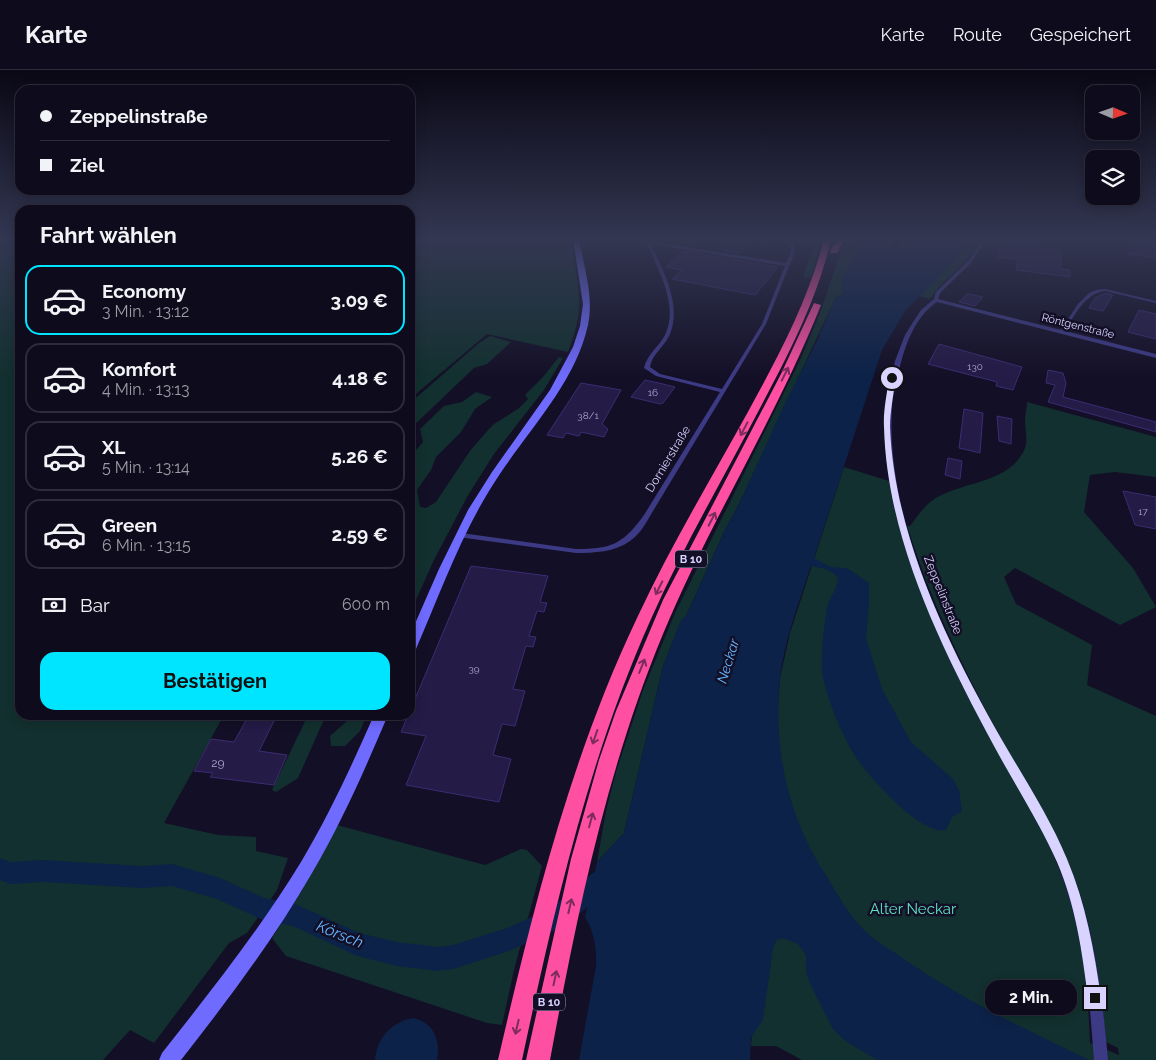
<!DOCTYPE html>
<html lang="de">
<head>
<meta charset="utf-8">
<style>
  body { margin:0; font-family:Raleway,sans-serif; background:#171425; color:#f1f3f6; height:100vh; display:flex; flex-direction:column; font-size:19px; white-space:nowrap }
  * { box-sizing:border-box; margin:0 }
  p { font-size:16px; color:#9b9ba3 }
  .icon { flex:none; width:28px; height:28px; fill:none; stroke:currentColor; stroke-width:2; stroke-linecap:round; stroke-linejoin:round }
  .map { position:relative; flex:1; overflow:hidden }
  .side { position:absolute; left:15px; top:135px; width:400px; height:515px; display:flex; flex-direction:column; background:#0e0b1c; border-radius:15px; box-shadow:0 2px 12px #0003,0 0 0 1px #2e2b3b }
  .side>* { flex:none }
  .guide { position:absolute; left:15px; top:15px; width:400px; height:110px; border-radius:15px; box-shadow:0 2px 12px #0003,0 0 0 1px #2e2b3b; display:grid; align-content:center; height:110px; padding:0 25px; background:#0e0b1c }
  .needle { width:32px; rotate:92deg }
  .buttons { position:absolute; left:1085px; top:15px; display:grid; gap:10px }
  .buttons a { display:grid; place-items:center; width:55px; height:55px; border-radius:10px; background:#0e0b1c; box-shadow:0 2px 12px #0003,0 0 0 1px #2e2b3b; font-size:25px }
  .end { position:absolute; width:22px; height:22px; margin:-11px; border:6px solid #d9d4ff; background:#111; box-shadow:0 0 0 2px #111 }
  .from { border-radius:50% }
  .bubble { position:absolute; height:35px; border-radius:15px; background:#0e0b1c; box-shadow:0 2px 12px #0003,0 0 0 1px #2e2b3b; font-size:16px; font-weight:700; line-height:35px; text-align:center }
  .guide b { display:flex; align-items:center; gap:18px; height:48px; font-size:19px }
  .guide b+b { border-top:1px solid #2e2b3b }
  .guide i { width:12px; height:12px; background:#f1f3f6 }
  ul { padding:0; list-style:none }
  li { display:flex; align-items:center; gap:15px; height:70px; margin:0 10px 8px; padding:0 15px; border:2px solid #2e2b3b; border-radius:15px }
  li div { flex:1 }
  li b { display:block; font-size:19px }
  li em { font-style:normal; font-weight:700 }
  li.active { border-color:#00e5ff }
  li>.icon { width:45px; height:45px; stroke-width:1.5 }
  h2 { padding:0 25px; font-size:22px; line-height:60px }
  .pay { display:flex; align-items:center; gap:12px; height:55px; padding:0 25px; font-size:19px }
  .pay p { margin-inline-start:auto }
  .cta { display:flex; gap:10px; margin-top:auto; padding:10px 25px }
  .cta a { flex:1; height:58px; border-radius:15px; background:#00e5ff; color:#111; font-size:20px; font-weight:700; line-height:58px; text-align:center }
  header { display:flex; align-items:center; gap:30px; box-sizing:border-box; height:70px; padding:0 25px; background:#0e0b1c; border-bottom:1px solid #2e2b3b }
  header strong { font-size:24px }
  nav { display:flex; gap:28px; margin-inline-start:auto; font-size:18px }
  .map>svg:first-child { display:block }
  .green { fill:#12302f }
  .water { fill:#0c2248 }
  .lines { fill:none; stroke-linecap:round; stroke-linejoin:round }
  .river { fill:#0c2248; fill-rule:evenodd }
  .building { fill:#241b47; stroke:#3b2d73 }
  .street { fill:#3d3a85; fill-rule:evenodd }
  .secondary { fill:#6f6bff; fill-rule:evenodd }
  .highway { fill:#ff4fa3; fill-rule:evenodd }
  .oneway { stroke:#7d2c5e }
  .route { fill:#d9d4ff }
  .labels { text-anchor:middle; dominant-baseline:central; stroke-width:5; stroke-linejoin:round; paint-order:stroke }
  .number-label { font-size:10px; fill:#aca6d1 }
  .far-street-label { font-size:11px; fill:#d9d4ff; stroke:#130f26 }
  .shield { fill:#130f26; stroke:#9e99be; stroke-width:1 }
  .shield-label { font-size:11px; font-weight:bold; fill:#d9d4ff }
  .street-label { font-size:12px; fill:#d9d4ff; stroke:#130f26 }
  .near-number-label { font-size:12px; fill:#aca6d1 }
  .water-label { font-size:14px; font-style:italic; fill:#62b6ff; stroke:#130f26 }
  .near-park-label { font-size:15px; fill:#5fe0c0; stroke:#130f26 }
  .near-water-label { font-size:16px; font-style:italic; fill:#62b6ff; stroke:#130f26 }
</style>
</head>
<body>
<header>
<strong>Karte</strong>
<nav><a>Karte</a><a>Route</a><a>Gespeichert</a></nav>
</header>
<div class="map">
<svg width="1156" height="990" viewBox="0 0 1156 990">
  <rect width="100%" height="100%" fill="#130f26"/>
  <path class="green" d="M0,169h20v476h204l-60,108 54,12 38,2v14l32,7 -11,32 -30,43 -18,10 -75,100 -24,-13 -27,30h-103z
    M410,169h105l-5,8 2,1 6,-9h53c6,48 16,65 -3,113l-81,-18 -77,65z
    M809,169h13l-11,39 -8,-1 11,-33 -11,-1z
    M845,169h17l-20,42v13l-7,5 -95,203 -16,30 -38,84 -5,5 -18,45 -39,167 -27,29 9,-51 10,-39 27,-82 32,-77 126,-255 19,-45z
    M968,169h11l-2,4h2l-12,17 -24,23 -13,16 -12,-3 37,-36z
    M490,266l21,6 -24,22 -13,4 -64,61v-26l68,-59z
    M559,287l4,1 -19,32 -50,64 -27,43 -33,63 -24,53v-156l13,-15 -3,-13 24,-23 18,-4 14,-10 16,5 -17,12 -14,23 -25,25 -5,13 -14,20 3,17 6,1 10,-6 34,-51 18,-21 6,-6 24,-15 10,-10 -3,-4 17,-17z
    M1027,332l129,35v40l-41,-5 -25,3 -6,37 49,56 23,39 -36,18 -105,-57 -11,9 12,27 76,41 -5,40 69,31v344h-354l-26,-14h-25l29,-368 10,-45 54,-166 45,14c15,85 53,168 94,243 27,51 61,100 80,155 19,53 25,108 27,164l29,12 -1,-7 -12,-6c-5,-53 -11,-106 -29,-156 -20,-55 -52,-104 -80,-155 -36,-66 -67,-133 -90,-205h3c7,-9 13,-19 23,-26 27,-19 78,-16 92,-52 3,-8 0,-18 0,-27 0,-6 2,-13 2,-19z
    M308,645h18l-28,63 -22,14 -4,-2z
    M350,645h17l-7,16 -15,15h-14l-1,-10 18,-16z
    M337,755l148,40 36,-16 6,1 15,16 -28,104 -12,55 -15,-2 -201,-67 -14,-18 31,-49 -1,-3z"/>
  <path class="water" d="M862,169h31l-1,8 4,2 9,-10h63l-13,21 -50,51 -23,39 -68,208 16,9 17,1 22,15v23l-3,32 16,51 29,53 42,37 6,11 3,21 -10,6 -6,13c-25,6 -78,-54 -91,-74 -12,-18 -31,-64 -33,-85 -1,-22 2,-43 5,-64 2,-10 11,-18 11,-28 -5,-10 -17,-11 -27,-13 -12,37 -27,75 -31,113 -7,71 8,139 47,198 12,19 23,40 39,55 12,11 27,19 41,29 57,39 119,69 182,99h-212l-33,-20 -11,-11 -23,-45 -4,-12v-17l-8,-11 -16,-6 -6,3 -3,8 -10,70 -12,19 -1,22h-171l17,-94c1,-16 -2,-35 -11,-49l12,-55 27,-29 39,-167 18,-46 5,-4 38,-84 16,-30 46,-101 34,-66 -2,-2 3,-1 14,-33 7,-5v-13z
    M413,948c20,4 28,22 24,42h-62c2,-22 16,-38 38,-42z"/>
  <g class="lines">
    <path class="river" d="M0,788l10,4 33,-2 99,6 30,-2 48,14 44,20 31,6 64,29 38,9 41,5 15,-2 54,-17 43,-19 49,-41 8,-3 8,3 3,8 -3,8 -49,41 -57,26 -56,18 -15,2 -41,-5 -40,-10 -64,-30 -30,-6 -46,-21 -45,-13 -30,2 -99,-6 -33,2 -10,-4z"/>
  </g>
  <path class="building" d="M735,169h16l-13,14 -14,-2z
    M1002,169h38l-1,9 23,3 -2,18 10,1v7l-54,-7 2,-10 -21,-3z
    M1134,169h22v19l-28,-4 3,-10 3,1z
    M683,181l95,16 -23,28 -83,-16 10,-9 -16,-3z
    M1105,223l8,2 -10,16 -14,-3 6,-10z
    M967,224h2l14,3 -8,9 -16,-4z
    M1139,240l17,4v25l-28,-7z
    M939,274l83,23 -9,23 -17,-4 1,-4 -69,-18z
    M1048,300l15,3 3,10 -3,14 93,25v10l-108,-30 7,-17 -9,-2z
    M645,310l18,4 12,3 -12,16 -3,1 -29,-7z
    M581,313l40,7 -19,34 6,5 -4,8 -23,-5 -2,4 -13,-3 -3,5 -16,-3z
    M964,339l19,4 -3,40 -21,-5z
    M997,346l15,3 -1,25 -12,-3z
    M948,388l14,3 -2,18 -15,-4z
    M1123,421l33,6v32l-21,-4z
    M471,496l77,10 -8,26 7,1 -3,9 -7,-1 -8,25 7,1 -3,10 -7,-1 -13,43 12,2 -10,35 -13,-2 -9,31 18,4 -12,43 -93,-17 20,-49 -25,-4 7,-17h2v-4z
    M249,645h28l-18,36 28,4 -13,30 -64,-8 3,-4 -19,-2 17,-32 23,3z"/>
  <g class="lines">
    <path class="street" d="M645,169h4l1,2 136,22 5,-11 -1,-7 -8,-6h5l6,5 2,8 -5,12 1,1 -2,1 -23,58 -116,192c-5,9 -11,19 -20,25 -15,11 -36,12 -54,12l-118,-16 -1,-2 4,-2 115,16c36,0 47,-5 68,-34l76,-123 -64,-16 -12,-8c3,-14 15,-21 21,-33 15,-31 -9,-68 -20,-96zM651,174l134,22 -23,58 -40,65 -62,-15 -10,-7c2,-13 15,-21 20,-33 12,-30 -7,-63 -19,-90z
      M983,169h4l-16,24 -31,30 -2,6 123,31 17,-26 11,-11 7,-3 9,-1 51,12v2l-51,-12c-21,3 -30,24 -40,40l91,23v4l-219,-56c-25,17 -34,49 -40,78 -2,9 -5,19 -5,28 -7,112 57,239 111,334 22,39 47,76 64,118 27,63 35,132 41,200h-14l-4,-50 -6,-50 -11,-49 -7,-24 -8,-23 -13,-28 -72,-130 -24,-48 -21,-49 -19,-51 -15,-51 -8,-51v-49l9,-46 10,-26 10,-16 6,-9 13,-11 2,-7 32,-31z"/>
    <path class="secondary" d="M573,169h6c5,28 15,58 9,86 -14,63 -67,112 -99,166 -30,49 -50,105 -73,158l-2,4 -4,1v-19l29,-66 29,-59 24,-38 58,-82 23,-43 7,-21 3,-22z
      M374,645h14c-23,54 -46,107 -76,158 -38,66 -84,127 -131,187h-22l3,-7c49,-62 98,-124 139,-191 28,-47 51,-97 73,-147z"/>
    <path class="highway" d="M824,169h7c-14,62 -43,116 -72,171 -36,69 -76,137 -108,209 -63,141 -97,291 -129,441h-24c35,-151 72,-301 139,-442 33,-71 74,-139 112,-208 30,-55 59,-109 75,-171z
      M838,169h7l-8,14h-6l-1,-2z
      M814,233l7,2c-45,113 -111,216 -158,329 -57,137 -86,281 -113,426h-24l45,-201 28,-99 17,-49 47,-111 118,-226z"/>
  </g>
  <defs><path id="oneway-shaft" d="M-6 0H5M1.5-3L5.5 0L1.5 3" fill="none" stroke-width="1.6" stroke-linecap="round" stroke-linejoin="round" transform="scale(1.25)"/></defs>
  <g class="oneway">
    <use href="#oneway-shaft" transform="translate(785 304) rotate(-63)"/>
    <use href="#oneway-shaft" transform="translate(744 359) rotate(118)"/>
    <use href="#oneway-shaft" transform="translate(712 449) rotate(-63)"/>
    <use href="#oneway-shaft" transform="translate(659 518) rotate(117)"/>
    <use href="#oneway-shaft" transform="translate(642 596) rotate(-68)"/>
    <use href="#oneway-shaft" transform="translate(595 667) rotate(109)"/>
    <use href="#oneway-shaft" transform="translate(591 750) rotate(-75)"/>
    <use href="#oneway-shaft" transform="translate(570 836) rotate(-77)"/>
    <use href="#oneway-shaft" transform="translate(555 908) rotate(-78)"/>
    <use href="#oneway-shaft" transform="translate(517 957) rotate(103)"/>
  </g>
  <linearGradient id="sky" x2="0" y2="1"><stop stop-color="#0a0815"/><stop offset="0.55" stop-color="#333752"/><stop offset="1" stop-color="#333752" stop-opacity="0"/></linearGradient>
  <rect width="1156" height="308" fill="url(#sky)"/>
  <path class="route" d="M892,307l3,1c-1,16 -5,33 -5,49 4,109 59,220 112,313 23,40 48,78 65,119 19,45 27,91 34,139l-2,5 -4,2 -5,-2 -2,-5c-6,-46 -12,-92 -31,-136 -18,-40 -42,-77 -63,-116 -52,-97 -107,-206 -110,-319 -1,-16 3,-33 5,-49z"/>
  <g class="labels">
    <g class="number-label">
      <text x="975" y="296">130</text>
      <text x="653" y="322">16</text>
      <text x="588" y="345">38/1</text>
      <text x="1143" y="441">17</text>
      <text x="474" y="598">39</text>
    </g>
    <g class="far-street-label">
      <text transform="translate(1078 256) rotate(14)">Röntgenstraße</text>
    </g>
    <g class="shield">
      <rect x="675" y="480.5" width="32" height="17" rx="4"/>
      <rect x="533" y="923.5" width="32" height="17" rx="4"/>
    </g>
    <g class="shield-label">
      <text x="691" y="489">B 10</text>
      <text x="549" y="932">B 10</text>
    </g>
    <g class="street-label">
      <text transform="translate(668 389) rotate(-59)">Dornierstraße</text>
      <text transform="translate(943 525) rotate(68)">Zeppelinstraße</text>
    </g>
    <g class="near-number-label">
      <text x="218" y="693">29</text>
    </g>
    <g class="water-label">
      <text transform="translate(728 591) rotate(-73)">Neckar</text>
    </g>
    <g class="near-park-label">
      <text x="913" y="839">Alter Neckar</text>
    </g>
    <g class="near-water-label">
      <text transform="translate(340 864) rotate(22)">Körsch</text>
    </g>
  </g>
</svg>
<div class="buttons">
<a><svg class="needle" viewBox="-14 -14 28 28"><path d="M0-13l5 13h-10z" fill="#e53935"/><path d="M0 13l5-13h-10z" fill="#9b9ba3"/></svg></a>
<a><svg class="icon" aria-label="layers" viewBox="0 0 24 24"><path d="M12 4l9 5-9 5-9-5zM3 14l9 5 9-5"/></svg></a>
</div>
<i class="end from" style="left:892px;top:308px"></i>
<i class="end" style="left:1095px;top:928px"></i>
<div class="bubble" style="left:985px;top:910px;width:92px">2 Min.</div>
<div class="guide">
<b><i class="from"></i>Zeppelinstraße</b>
<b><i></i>Ziel</b>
</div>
<section class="side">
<h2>Fahrt wählen</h2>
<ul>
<li class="active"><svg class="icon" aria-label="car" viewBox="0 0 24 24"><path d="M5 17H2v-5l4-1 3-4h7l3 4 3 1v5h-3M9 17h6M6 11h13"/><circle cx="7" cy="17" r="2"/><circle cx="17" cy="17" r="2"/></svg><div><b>Economy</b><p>3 Min. · 13:12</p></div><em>3.09 €</em></li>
<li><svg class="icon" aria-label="car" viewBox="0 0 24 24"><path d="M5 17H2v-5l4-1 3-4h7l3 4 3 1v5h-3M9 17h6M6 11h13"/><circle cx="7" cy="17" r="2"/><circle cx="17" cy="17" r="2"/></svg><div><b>Komfort</b><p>4 Min. · 13:13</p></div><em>4.18 €</em></li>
<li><svg class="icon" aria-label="car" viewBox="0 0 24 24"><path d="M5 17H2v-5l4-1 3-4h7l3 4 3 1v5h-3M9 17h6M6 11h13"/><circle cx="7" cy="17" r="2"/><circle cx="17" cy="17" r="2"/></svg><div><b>XL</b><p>5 Min. · 13:14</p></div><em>5.26 €</em></li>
<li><svg class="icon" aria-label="car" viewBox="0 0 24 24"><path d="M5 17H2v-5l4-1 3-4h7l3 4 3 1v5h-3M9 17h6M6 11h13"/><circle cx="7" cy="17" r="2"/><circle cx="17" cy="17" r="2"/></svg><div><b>Green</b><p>6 Min. · 13:15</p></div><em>2.59 €</em></li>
</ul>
<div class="pay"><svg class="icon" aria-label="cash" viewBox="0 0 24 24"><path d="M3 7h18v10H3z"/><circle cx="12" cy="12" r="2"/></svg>Bar<p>600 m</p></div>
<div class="cta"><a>Bestätigen</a></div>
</section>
</div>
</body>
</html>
